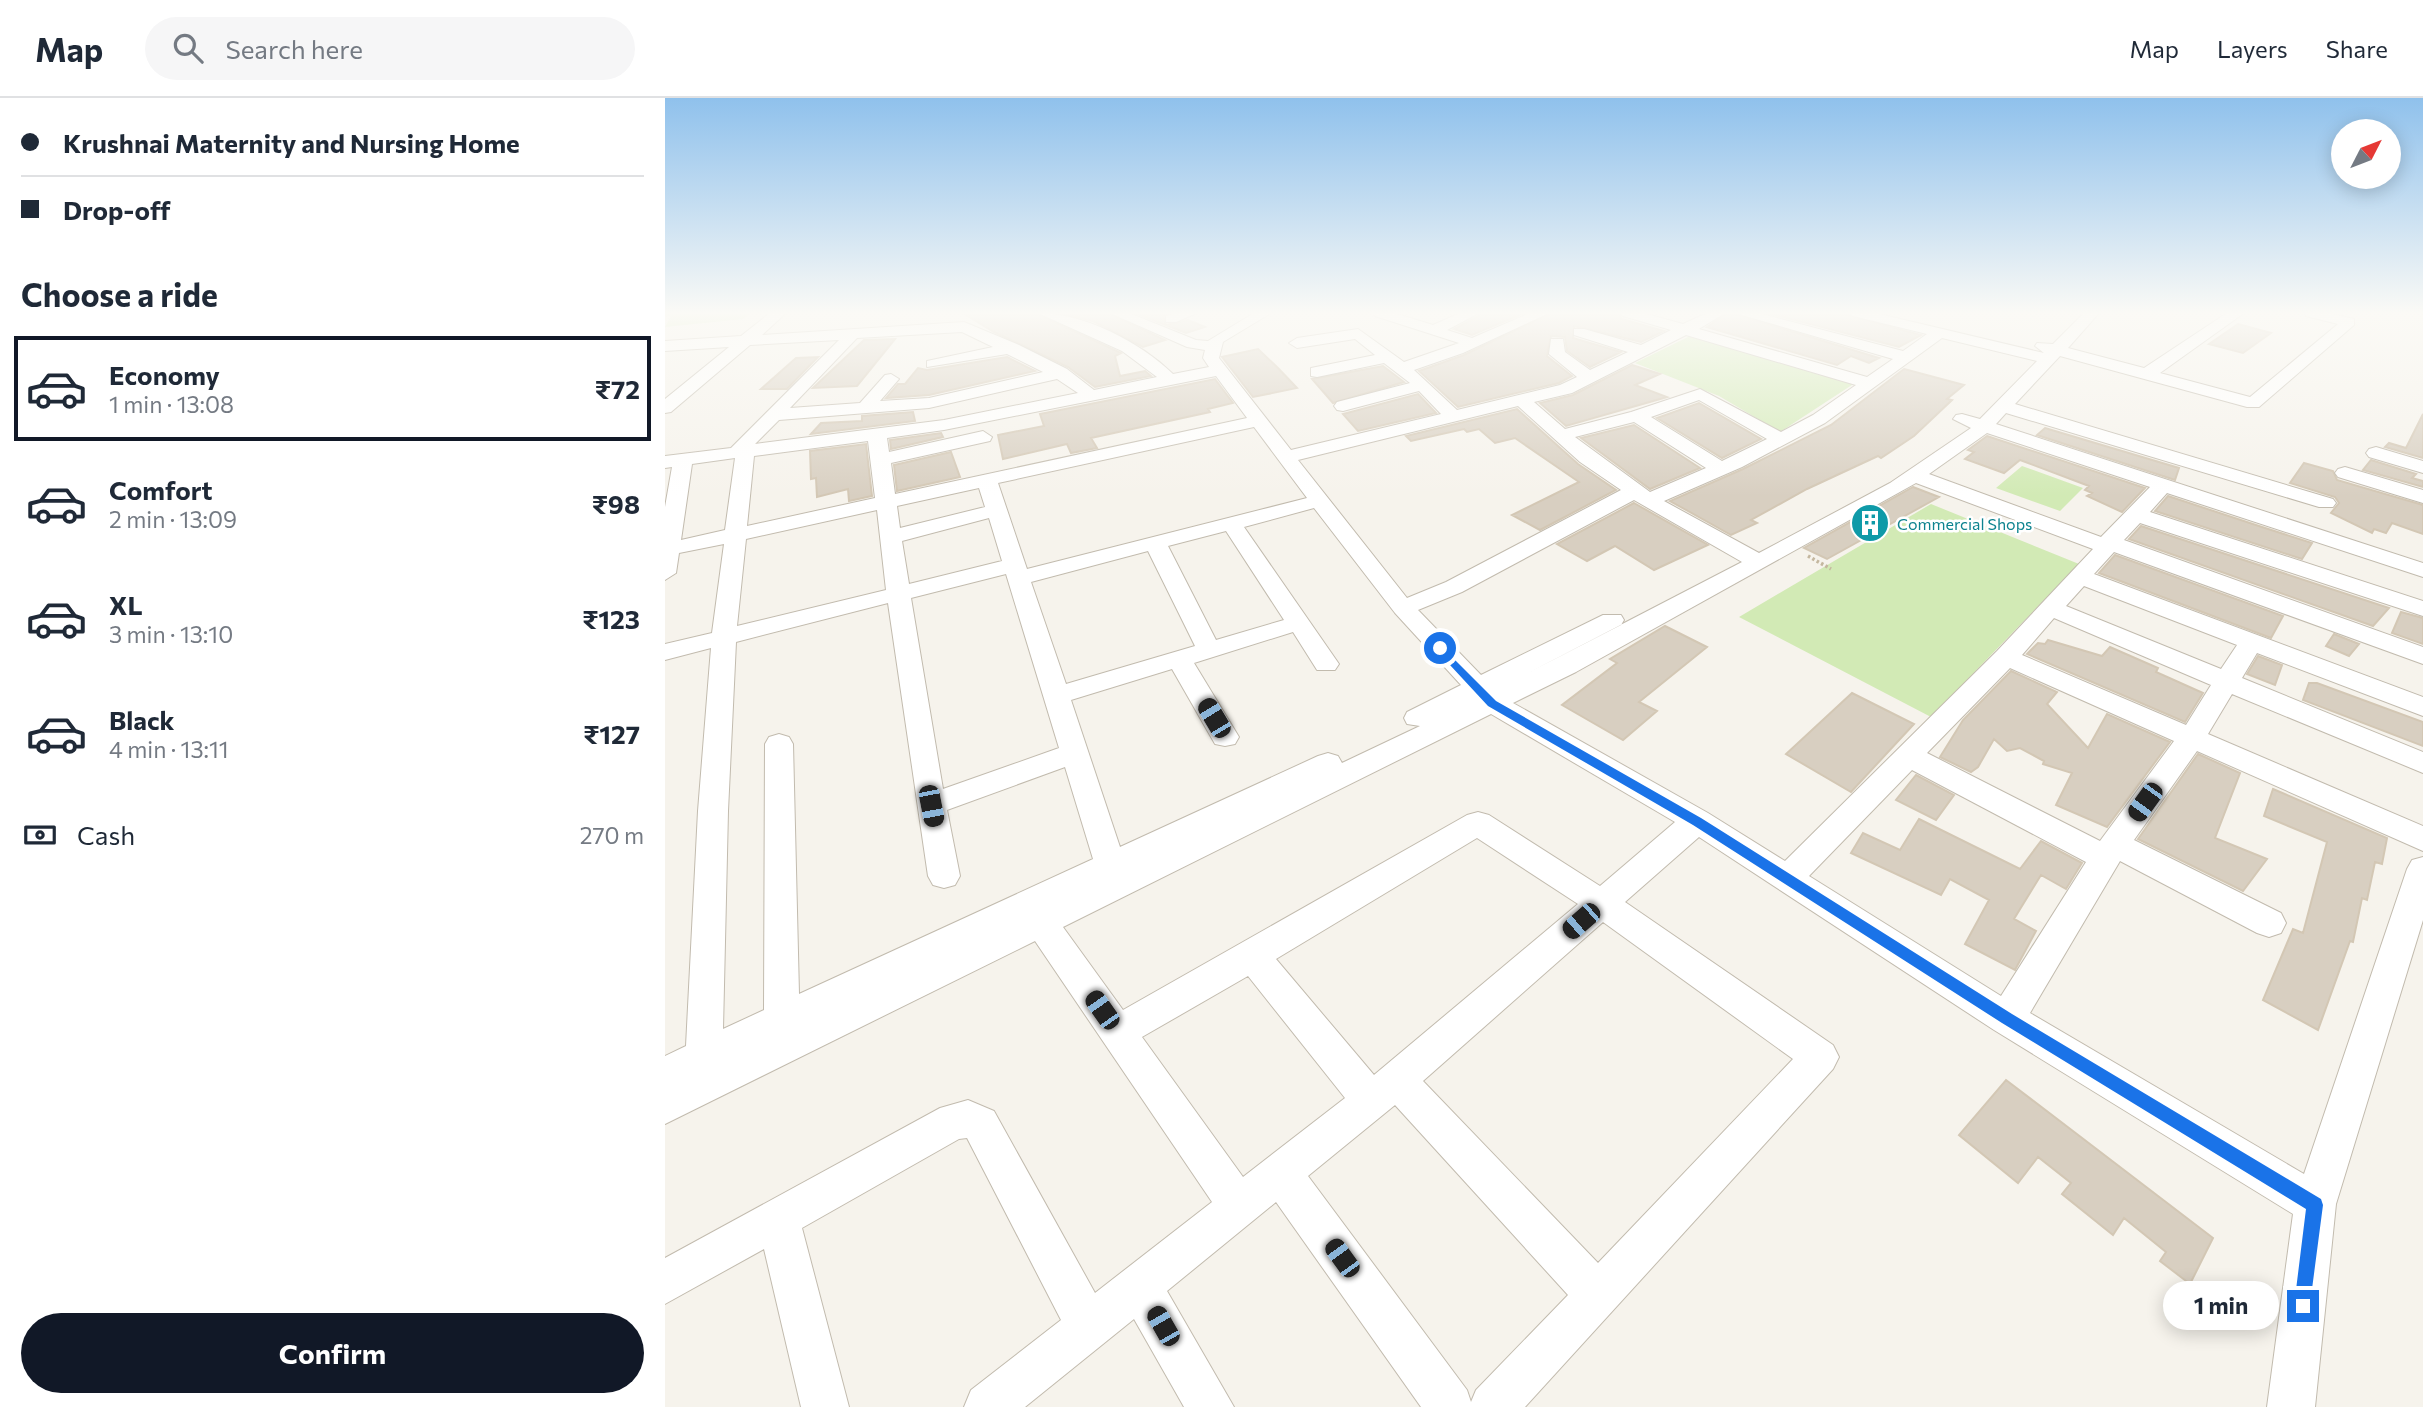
<!DOCTYPE html>
<html lang="en">
<head>
<meta charset="utf-8">
<style>
  body { margin:0; font-family:Commissioner,sans-serif; background:#f6f6f7; color:#1f2937; height:100vh; display:flex; flex-direction:column; font-size:26px; white-space:nowrap }
  * { box-sizing:border-box; margin:0 }
  p { font-size:23px; color:#747a83 }
  .icon { flex:none; width:38px; height:38px; fill:none; stroke:currentColor; stroke-width:2; stroke-linecap:round; stroke-linejoin:round }
  .map { position:relative; flex:1; overflow:hidden }
  .panel { display:flex; flex-direction:column; background:#fff; width:665px }
  .panel>* { flex:none }
  .guide { display:grid; align-content:center; height:154px; padding:0 21px; background:#fff }
  .needle { width:46px; rotate:48deg }
  .fabs { position:absolute; left:1666px; top:21px; display:grid; gap:14px }
  .fabs a { display:grid; place-items:center; width:70px; height:70px; border-radius:50%; background:#fff; box-shadow:0 4px 18px #0003; font-size:35px }
  .end { position:absolute; width:32px; height:32px; margin:-16px; border:9px solid #1a73e8; background:#fff; box-shadow:0 0 0 4px #fff }
  .from { border-radius:50% }
  .bubble { position:absolute; height:49px; border-radius:24px; background:#fff; box-shadow:0 4px 18px #0003; font-size:23px; font-weight:700; line-height:49px; text-align:center }
  .car { position:absolute; width:21px; height:42px; margin:-21px -10px; border-radius:9px; box-shadow:0 0 5px 2px #0007; background:linear-gradient(#222 24%,#8ab4d8 0 40%,#222 0 76%,#8ab4d8 0 86%,#222 0) }
  .guide b { display:flex; align-items:center; gap:24px; height:66px; font-size:26px }
  .guide b+b { border-top:2px solid #e0e1e3 }
  .guide i { width:18px; height:18px; background:#1f2937 }
  ul { padding:0; list-style:none }
  li { display:flex; align-items:center; gap:21px; height:105px; margin:0 14px 10px; padding:0 7px; border:4px solid transparent; border-radius:0px }
  li div { flex:1 }
  li b { display:block; font-size:26px }
  li em { font-style:normal; font-weight:700 }
  li.on { border-color:#111827 }
  li>.icon { width:63px; height:63px; stroke-width:1.5 }
  h2 { padding:0 21px; font-size:32px; line-height:84px }
  .pay { display:flex; align-items:center; gap:18px; height:77px; padding:0 21px; font-size:26px }
  .pay p { margin-inline-start:auto }
  .cta { display:flex; gap:14px; margin-top:auto; padding:14px 21px }
  .cta a { flex:1; height:80px; border-radius:42px; background:#111827; color:#fff; font-size:28px; font-weight:700; line-height:80px; text-align:center }
  header { display:flex; align-items:center; gap:42px; box-sizing:border-box; height:98px; padding:0 35px; background:#fff; border-bottom:2px solid #e0e1e3 }
  header strong { font-size:33px }
  nav { display:flex; gap:38px; margin-inline-start:auto; font-size:24px }
  .search { width:490px; height:63px; background:#f6f6f7; display:flex; align-items:center; gap:18px; box-sizing:border-box; padding:0 24px; border-radius:38px; color:#747a83; font-size:26px }
  main { display:flex; flex:1; min-height:0 }
  .map>svg:first-child { display:block }
  .green { fill:#d2eab5 }
  .building { fill:#d8cfc1; stroke:#d3c7b4; stroke-width:2 }
  .lines { fill:none; stroke-linecap:round; stroke-linejoin:round }
  .minor-casing { stroke:#c2bbae; stroke-width:2 }
  .path { stroke:#c4b79f; stroke-width:3.5; stroke-dasharray:2.5 2.5; stroke-linecap:butt }
  .minor { fill:#fff; fill-rule:evenodd }
  .route { fill:#1a73e8 }
  .labels { text-anchor:middle; dominant-baseline:central; stroke-width:5; stroke-linejoin:round; paint-order:stroke }
  .far-culture-label { font-size:16px; fill:#0d838f; stroke:#fff; text-anchor:start }
</style>
</head>
<body>
<header>
<strong>Map</strong>
<div class="search"><svg class="icon" aria-label="search" viewBox="0 0 24 24"><circle cx="10" cy="10" r="6"/><path d="M15 15l6 6"/></svg>Search here</div>
<nav><a>Map</a><a>Layers</a><a>Share</a></nav>
</header>
<main>
<section class="panel">
<div class="guide">
<b><i class="from"></i>Krushnai Maternity and Nursing Home</b>
<b><i></i>Drop-off</b>
</div>
<h2>Choose a ride</h2>
<ul>
<li class="on"><svg class="icon" aria-label="car" viewBox="0 0 24 24"><path d="M5 17H2v-5l4-1 3-4h7l3 4 3 1v5h-3M9 17h6M6 11h13"/><circle cx="7" cy="17" r="2"/><circle cx="17" cy="17" r="2"/></svg><div><b>Economy</b><p>1 min · 13:08</p></div><em>₹72</em></li>
<li><svg class="icon" aria-label="car" viewBox="0 0 24 24"><path d="M5 17H2v-5l4-1 3-4h7l3 4 3 1v5h-3M9 17h6M6 11h13"/><circle cx="7" cy="17" r="2"/><circle cx="17" cy="17" r="2"/></svg><div><b>Comfort</b><p>2 min · 13:09</p></div><em>₹98</em></li>
<li><svg class="icon" aria-label="car" viewBox="0 0 24 24"><path d="M5 17H2v-5l4-1 3-4h7l3 4 3 1v5h-3M9 17h6M6 11h13"/><circle cx="7" cy="17" r="2"/><circle cx="17" cy="17" r="2"/></svg><div><b>XL</b><p>3 min · 13:10</p></div><em>₹123</em></li>
<li><svg class="icon" aria-label="car" viewBox="0 0 24 24"><path d="M5 17H2v-5l4-1 3-4h7l3 4 3 1v5h-3M9 17h6M6 11h13"/><circle cx="7" cy="17" r="2"/><circle cx="17" cy="17" r="2"/></svg><div><b>Black</b><p>4 min · 13:11</p></div><em>₹127</em></li>
</ul>
<div class="pay"><svg class="icon" aria-label="cash" viewBox="0 0 24 24"><path d="M3 7h18v10H3z"/><circle cx="12" cy="12" r="2"/></svg>Cash<p>270 m</p></div>
<div class="cta"><a>Confirm</a></div>
</section>
<div class="map">
<svg width="1758" height="1309" viewBox="0 0 1758 1309">
  <rect width="100%" height="100%" fill="#f6f3ec"/>
  <path class="green" d="M0,215h86l-8,6 -78,8 6,-11h-6z
    M1029,236l161,49 -75,49 -61,-36 -84,-33z
    M1357,368l61,22 -23,23 -64,-23z
    M1266,406l148,60 -148,153 -192,-100z"/>
  <path class="building" d="M298,215h72l86,40 -6,3 5,20 25,-5 6,5 -56,11 -27,-20 -74,-35z
    M396,215h47l57,27 -22,7 -50,-26z
    M470,215l19,2 14,-2 -5,3 3,9 22,-5 17,7 -19,6z
    M819,215h40l-52,22 -18,-6z
    M886,215h67l4,6 42,12 -23,11 -67,-16 -1,12 48,14 -31,15 -23,-16 -2,-14 -14,-1 -4,20 25,20 -13,7 -101,24 -39,-36 45,-16z
    M1062,215h5l147,45 -10,5 -18,-7 -14,9 -130,-38z
    M1102,215h73l81,22 -22,12z
    M1573,226l33,9 -28,20 -34,-9z
    M230,241l-38,47 -44,2 51,-48z
    M593,251l20,19 19,20 -44,9 -31,-40z
    M153,259l-31,32h-26l35,-31z
    M342,259l28,14 -106,24 -43,3 12,-14h7l13,-16 9,2z
    M967,267l28,9 -25,11 32,12 -101,29 -26,-23 33,-8z
    M718,268l21,16 -71,21 -21,-24z
    M1239,271l60,16 -17,14 5,1 -38,36 -33,22 -3,-2 -71,33 -56,31 6,3 -26,12 -61,-34 73,-32 88,-44z
    M550,281l18,24 -25,6 2,3 -119,26 6,10 -26,5 -4,-9 -64,15 -5,-24 46,-9 -4,-12z
    M753,296l18,19 -78,18 -15,-17z
    M1034,305l62,36 -39,19 -65,-40z
    M852,311l61,55 38,26 -76,40 -28,-15 67,-33 -64,-44 -20,5 -16,-14 -12,3 -3,-3 -53,12 -5,-5z
    M248,314l2,9 -104,13 10,-11 41,-2v-5z
    M1758,316v44l-38,-11 4,-4 17,5z
    M969,327l66,43 -50,21 -69,-51z
    M1380,330l134,40 -4,12 -138,-45z
    M276,335l2,4 -52,12 -1,-9z
    M1322,338l158,52 -23,24 -35,-16 5,-3 -7,-3 4,-4 -69,-26 -16,13 -39,-14 9,-7 -6,-2z
    M201,346l6,52 -23,5 -1,-12 -31,8 -1,-19 -5,1 -1,-28z
    M286,354l9,25 -63,14 -3,-26z
    M1706,362l45,14 -4,4 11,3v6l-60,-17z
    M1639,365l29,8 4,9 86,25v29l-31,-11 -6,10 -12,-4 -2,4 -41,-20 8,-10 -4,-6 -45,-14z
    M1248,389l26,10 -112,62 -23,-11z
    M1503,398l97,32 47,15 -10,16 -147,-48z
    M969,405l74,42 -54,25 -39,-24 -28,15 -30,-17z
    M1476,428l248,82 -16,18 -244,-87z
    M1450,457l168,61 -12,22 -172,-65z
    M1736,514l22,6v26l-31,-11z
    M1000,528l42,21 -68,55 18,9 -34,29 -61,-35 55,-42 -7,-4z
    M1669,536l25,10 -10,12 -23,-10z
    M1383,542l54,16 8,-9 48,21 -2,4 47,21 -18,29 -158,-68 11,-11 7,1z
    M1593,558l24,9 -7,20 -28,-11z
    M1346,573l46,21 -10,12 41,44 19,-34 63,28 -63,85 -51,-22 16,-32 -29,-9 1,-3 -24,-13 -13,3 -13,-12 -16,28 -7,5 -31,-15 23,-37z
    M1644,585h8l106,39v24l-120,-46z
    M1187,595l62,31 -63,68 -65,-38z
    M1533,656l42,19 -25,65 52,21 -24,32 -105,-52z
    M1251,677l38,20 -18,25 -40,-20z
    M1608,691l114,49 -5,26 -7,-2 -8,38 -5,-2 -9,44 -3,-1 -32,89 -55,-30 30,-71 10,4 24,-91 -63,-26z
    M1254,721l101,50 21,-28 41,22 -16,26 -25,-14 -27,44 22,12 -21,39 -50,-26 24,-44 -39,-21 -9,16 -90,-42 12,-20 37,17z
    M1341,982l207,158 -23,46 -30,-23 6,-9 -42,-34 -11,17 -51,-41 9,-11 -33,-26 -20,26 -59,-48z"/>
  <g class="lines">
    <defs>
      <path id="minor" d="M105,215h16l-24,22 202,-13 55,23 48,24 27,21 63,-13 -35,-26 -84,-38c46,0 102,29 135,61l36,-7 -6,-9 2,-8 -18,-3 -77,-34h19l67,27 12,1 46,-28h17l-48,29 -4,16 72,92 150,-36 -22,-23 -76,20 -6,-1 -3,-4 3,-4 73,-19 -26,-20 -67,14 -6,-1v-8l64,-13 -20,-16 -58,9 -8,-5 8,-5 61,-9 46,33 55,-19 -84,-27 -2,-3h21l39,12 27,-12h19l-32,17 25,8 58,-25h19l-86,40 -49,17 43,40 103,-25 17,-8 -28,-23 2,-15h12l2,13 25,18 38,-18 -54,-17v-6h10l57,16 30,-15 -48,-14 -2,-3h22l40,11 24,-11h18l-26,16 168,48 26,-18 -158,-46h23l145,38 24,-17 -74,-18 -2,-3h24l169,40 -9,-7 2,-3 16,1 31,-31h15l-31,35 76,20 83,-55h17l-84,60 90,24 88,-73 -32,-8 -2,-3h25l25,6v6l-95,82h-12l-187,-51 -45,48 318,95 3,4 -3,4h-14l-313,-94 -10,11 427,139v14l-256,-84 -17,19 273,89v15l-283,-93 -16,17 299,107v17l-309,-112 -20,22 329,123v19l-166,-63 -15,25 181,74v21l-191,-79 -24,40 215,92v25l-226,-100 -63,89 147,73 5,10 -5,10 -12,4 -12,-4 -137,-72 -90,152 274,161 103,-305 5,-9 11,-3v63l-87,284 -21,203h-48l26,-193 -299,-184 -295,-193 -74,65 208,143 6,12 -6,12 -308,338h-104l-145,-205 -109,89 67,116h-50l-50,-88 -109,88h-61l7,-17 90,-70 -94,-182 -8,1 -157,89 47,179h-48l-37,-158 -99,55v-46l275,-150 28,-8 26,11 101,182 117,-91 -177,-261 -370,183v-68l21,-10 12,-235 13,-163 -46,12v-16l47,-11 12,-89 -45,9 -3,20 -11,7v-73l7,-40 -7,1v-12l66,-8 108,-108 -89,5 -79,67 -6,1v-14l64,-52 -64,4v-10l76,-5zM297,234l31,15 -66,14v6l80,-13 36,18 -114,26 -49,3 19,-22 -8,-5 -6,1 -25,28 -70,5 67,-70zM1021,237l170,50 -43,30 -32,17 -81,-43 -69,23 -66,17 -31,-27 38,-9zM1277,240l95,23 -57,58 -18,-5 -6,1 -3,4 18,9 -81,55 -131,70 -95,-52 78,-34 83,-44zM551,278l31,42 -352,76 -4,-31 99,-22 2,-4 -9,-6 -94,21 -2,-14 57,-8zM392,281l21,14 -134,27 -189,24 24,-24 150,-12zM1034,302l68,39 -45,22 -71,-44zM853,308l62,56 41,28 -175,92 -39,16 -109,-138zM969,324l72,46 -56,24 -75,-55zM589,329l53,71 -280,71 -29,-86zM1322,335l163,54 -49,50 -172,-63zM203,343l7,57 -128,28 7,-70zM70,360l-10,72 -44,10 11,-76zM1251,385l177,66 -96,102 -212,210 -77,-48 -195,-110 63,-31zM314,390l6,19 -85,21 -3,-22zM969,402l108,62 -247,128 126,-65 3,-5 -3,-5h-18l-122,60 -63,-65 44,-18zM649,410l81,105 66,72 -54,27 -3,6 3,6 13,2 -78,37 -4,-7 -10,-3 -10,3 -198,91 -49,-147 101,-31 43,75 10,2 10,-2 4,-7 -45,-74 99,-31 24,38h18l4,-6 -95,-137zM212,412l9,80 -149,36 9,-87zM324,420l13,43 -93,23 -7,-43zM561,433l58,89 -68,20 -48,-94zM483,453l47,95 -129,38 -35,-102zM341,476l53,174 -116,41 -32,-191zM1419,488l153,59 -16,24 -155,-63zM223,505l40,273 5,9 11,3 11,-3 5,-9 -13,-66 118,-43 28,92 -294,135 -6,-250 -4,-7 -10,-3 -10,3 -4,7 -1,266 -41,19 5,-218 8,-169zM1389,520l157,67 -25,40 -164,-70zM1345,570l164,73 -74,100 -173,-88zM826,616l184,108 -75,64 -111,-71 -11,-3 -11,3 -344,195 -60,-83zM1247,672l174,92 -85,134 -192,-120zM812,740l101,66 -204,171 -98,-116zM938,824l190,137 -195,204 -175,-182zM583,878l97,122 -102,79 -101,-140zM730,1007l173,190 -92,95 -5,12 -4,-12 -159,-214z
        M511,215h21l-21,9h-10v-6z
        M1711,349l47,14v12l-54,-16 -3,-4 3,-4z
        M1680,369l78,23v13l-85,-26 -3,-4 3,-4z"/>
    </defs>
    <use href="#minor" class="minor-casing"/>
    <path class="path" d="M1143,458l23,13"/>
    <use href="#minor" class="minor"/>
  </g>
  <linearGradient id="sky" x2="0" y2="1"><stop stop-color="#8fc1ec"/><stop offset="0.54" stop-color="#fbfaf6"/><stop offset="1" stop-color="#fbfaf6" stop-opacity="0"/></linearGradient>
  <rect width="1758" height="398" fill="url(#sky)"/>
  <path class="route" d="M775,547l56,56 205,117 311,196 309,185 2,6 -14,107 -6,3 -6,-3 -3,-6 12,-97 -304,-186 -309,-198 -205,-119 -51,-55v-5z"/>
  <defs>
    <symbol id="building-disc" viewBox="-11 -11 22 22"><circle r="9.5" fill="#0f9aa8" stroke="#fff"/><path d="M-4-6H4V6H1V3H-1V6H-4ZM-2.5-4.3h1.7v1.8h-1.7ZM.8-4.3h1.7v1.8H.8ZM-2.5-1h1.7V.8h-1.7ZM.8-1h1.7V.8H.8Z" fill="#fff"/></symbol>
  </defs>
  <g fill-rule="evenodd">
    <use href="#building-disc" x="1183" y="403" width="44" height="44"/>
  </g>
  <g class="labels">
    <g class="far-culture-label">
      <text x="1232" y="425">Commercial Shops</text>
    </g>
  </g>
</svg>
<div class="fabs">
<a><svg class="needle" viewBox="-14 -14 28 28"><path d="M0-13l5 13h-10z" fill="#e53935"/><path d="M0 13l5-13h-10z" fill="#747a83"/></svg></a>
</div>
<i class="end from" style="left:775px;top:550px"></i>
<i class="end" style="left:1638px;top:1208px"></i>
<div class="bubble" style="left:1498px;top:1183px;width:116px">1 min</div>
<i class="car" style="left:549px;top:620px;rotate:329deg"></i>
<i class="car" style="left:1480px;top:704px;rotate:216deg"></i>
<i class="car" style="left:266px;top:708px;rotate:169deg"></i>
<i class="car" style="left:916px;top:823px;rotate:229deg"></i>
<i class="car" style="left:437px;top:912px;rotate:325deg"></i>
<i class="car" style="left:677px;top:1160px;rotate:324deg"></i>
<i class="car" style="left:498px;top:1228px;rotate:330deg"></i>
</div>
</main>
</body>
</html>
